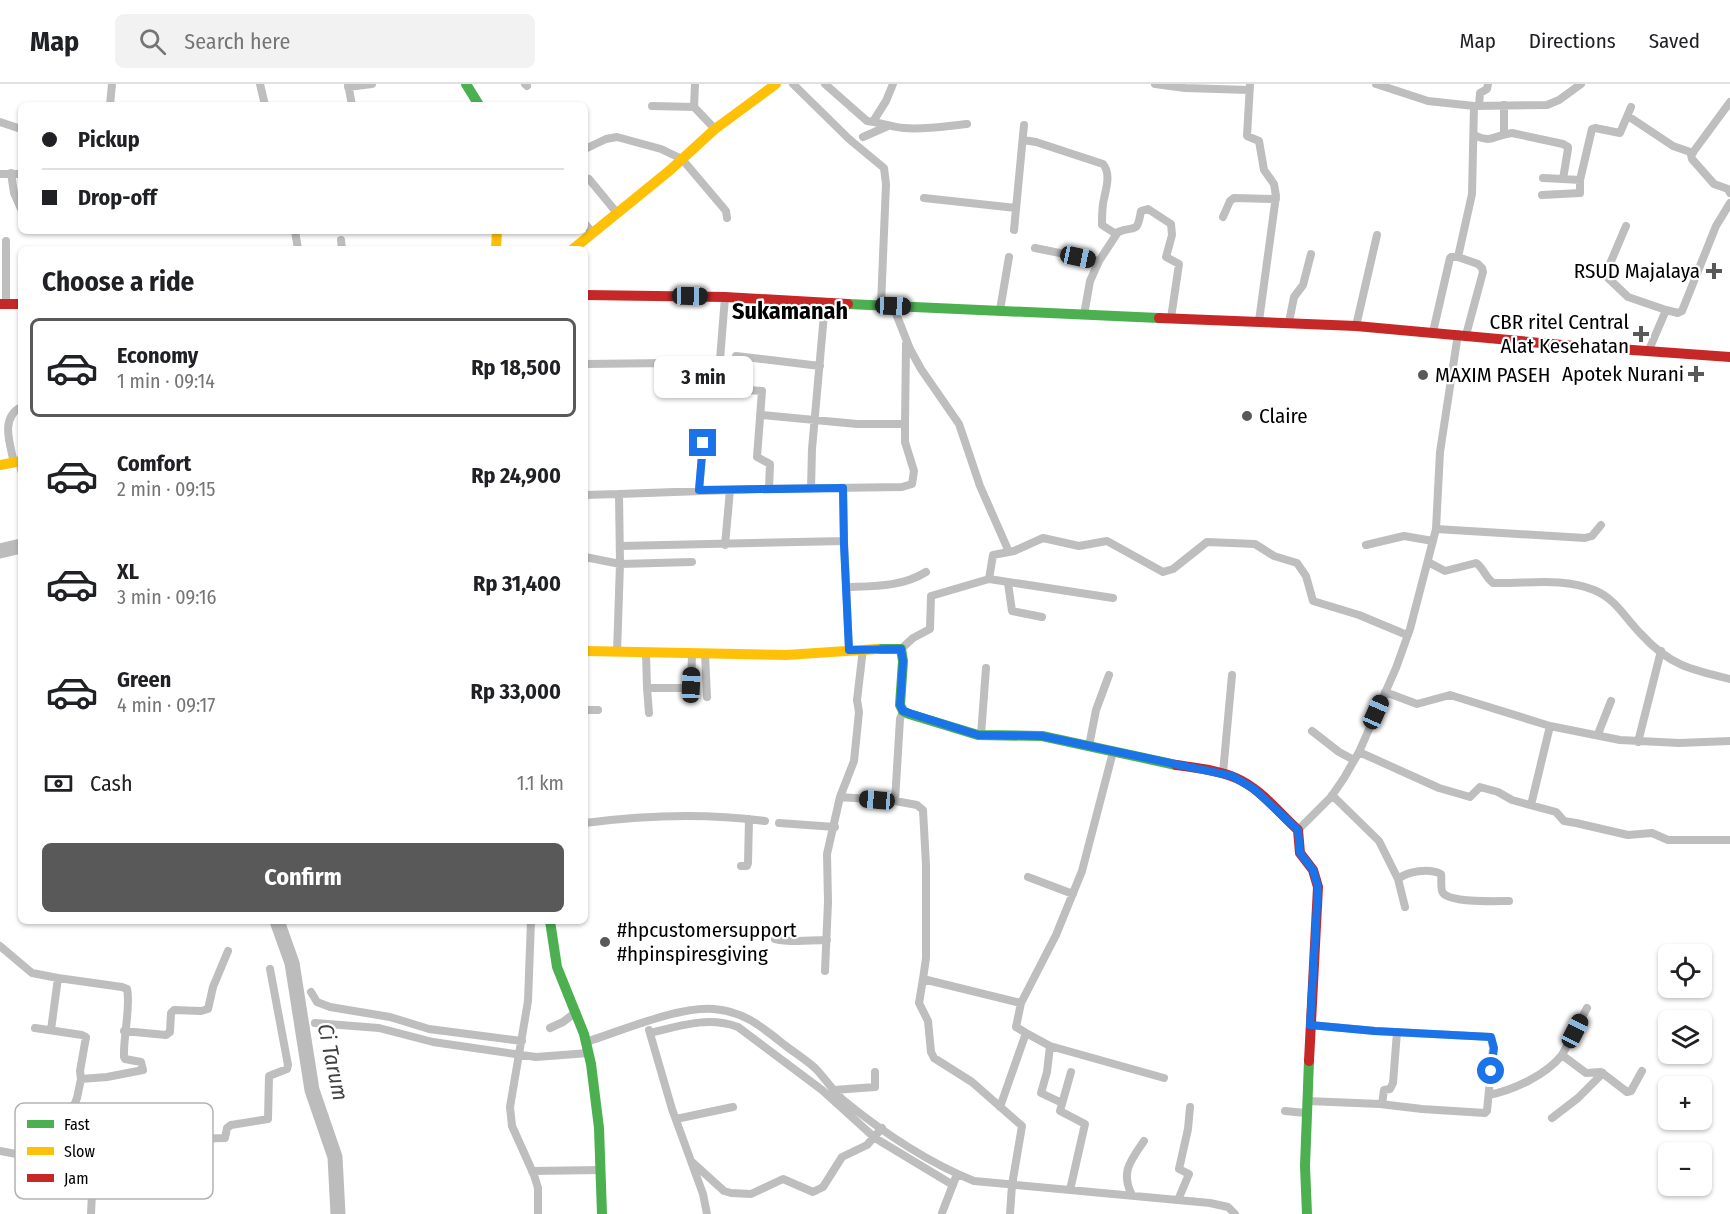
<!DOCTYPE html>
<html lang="en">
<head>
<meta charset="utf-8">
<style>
  body { margin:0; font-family:"Fira Sans Condensed",sans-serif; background:#f2f2f2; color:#202124; height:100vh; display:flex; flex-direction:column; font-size:22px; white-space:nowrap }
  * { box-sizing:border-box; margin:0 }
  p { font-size:20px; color:#757577 }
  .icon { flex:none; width:33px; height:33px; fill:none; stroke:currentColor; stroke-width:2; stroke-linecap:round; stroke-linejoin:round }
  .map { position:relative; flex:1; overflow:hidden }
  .side { position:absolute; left:18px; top:162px; width:570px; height:678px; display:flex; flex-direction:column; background:#fff; border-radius:9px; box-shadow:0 2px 4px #0004 }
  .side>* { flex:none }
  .hud { position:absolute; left:18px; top:18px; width:570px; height:132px; border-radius:9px; box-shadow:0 2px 4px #0004; display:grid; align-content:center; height:132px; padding:0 24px; background:#fff }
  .tools { position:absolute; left:1658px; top:860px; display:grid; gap:12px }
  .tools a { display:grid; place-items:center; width:54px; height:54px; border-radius:9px; background:#fff; box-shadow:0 2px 4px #0004; font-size:30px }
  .end { position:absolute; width:27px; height:27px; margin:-14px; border:8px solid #1a73e8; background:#fff; box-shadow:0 0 0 3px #fff }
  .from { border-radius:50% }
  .bubble { position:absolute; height:42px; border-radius:9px; background:#fff; box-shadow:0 2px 4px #0004; font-size:20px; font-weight:700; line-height:42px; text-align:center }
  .car { position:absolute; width:18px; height:36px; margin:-18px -9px; border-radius:8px; box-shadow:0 0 4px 2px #0007; background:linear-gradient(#222 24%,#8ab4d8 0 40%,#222 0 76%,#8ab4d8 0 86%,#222 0) }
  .hud b { display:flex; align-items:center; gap:21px; height:57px; font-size:22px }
  .hud b+b { border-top:2px solid #e0e0e0 }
  .hud i { width:15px; height:15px; background:#202124 }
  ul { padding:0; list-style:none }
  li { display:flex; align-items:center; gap:18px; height:99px; margin:0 12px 9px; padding:0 12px; border:3px solid transparent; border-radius:9px }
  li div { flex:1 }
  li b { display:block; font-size:22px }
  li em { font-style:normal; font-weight:700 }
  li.selected { border-color:#595959 }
  li>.icon { width:54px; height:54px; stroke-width:1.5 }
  h2 { padding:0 24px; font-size:27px; line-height:72px }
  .pay { display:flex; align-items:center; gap:15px; height:66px; padding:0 24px; font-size:22px }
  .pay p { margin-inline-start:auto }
  .primary-button { display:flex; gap:12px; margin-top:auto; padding:12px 24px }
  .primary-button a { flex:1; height:69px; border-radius:9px; background:#595959; color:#fff; font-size:24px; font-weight:700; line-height:69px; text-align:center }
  header { display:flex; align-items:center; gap:36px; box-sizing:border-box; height:84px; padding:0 30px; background:#fff; border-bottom:2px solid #e0e0e0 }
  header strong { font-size:28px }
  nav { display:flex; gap:33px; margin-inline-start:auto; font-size:21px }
  .search { width:420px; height:54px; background:#f2f2f2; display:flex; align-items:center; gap:15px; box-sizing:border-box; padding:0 21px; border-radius:9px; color:#757577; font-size:22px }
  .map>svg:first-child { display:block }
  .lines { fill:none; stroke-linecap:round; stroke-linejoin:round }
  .river { stroke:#bcbcbc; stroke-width:15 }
  .street { stroke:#bebebe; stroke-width:8 }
  .fast { stroke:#4caf50; stroke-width:10 }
  .slow { stroke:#ffc107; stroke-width:10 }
  .jam { stroke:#c62828; stroke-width:10 }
  .route { stroke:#1a73e8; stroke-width:8 }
  .poi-dot { fill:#595959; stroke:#fff; stroke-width:2 }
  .labels { text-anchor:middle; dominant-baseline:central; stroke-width:4.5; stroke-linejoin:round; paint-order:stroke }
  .poi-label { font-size:21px; fill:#000; stroke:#fff; text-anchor:end }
  .water-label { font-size:22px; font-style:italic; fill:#414141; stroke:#fff }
  .quarter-label { font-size:24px; font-weight:bold; fill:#000; stroke:#fff }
  .key { fill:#fff; stroke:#b2b2b2; stroke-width:1.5 }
  .key-label { font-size:16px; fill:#000 }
</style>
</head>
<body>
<header>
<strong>Map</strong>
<div class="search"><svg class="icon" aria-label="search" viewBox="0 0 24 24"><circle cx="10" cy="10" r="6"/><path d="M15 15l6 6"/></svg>Search here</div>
<nav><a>Map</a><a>Directions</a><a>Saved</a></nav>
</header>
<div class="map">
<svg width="1730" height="1130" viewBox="0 0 1730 1130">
  <rect width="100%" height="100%" fill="#fff"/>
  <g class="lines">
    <path class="river" d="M0,467l21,-5
      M277,837l15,42 20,127 23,67 3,57"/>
    <path class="street" d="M260,0l5,21
      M348,0l4,21
      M525,0l2,2
      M695,0l-1,23 21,22
      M793,0l56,55 35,29 2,16 -5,121
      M825,0l42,37c12,1 24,6 37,7 21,2 42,-2 63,-4
      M1155,0l30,4 64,2
      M1250,0l-3,52 12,5 5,29 10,14 2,12 -17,125
      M1376,0l52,17 46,5 73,-1 12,-5 22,-16
      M348,3l24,-3
      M1730,18l-39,53 1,4 22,25 14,5 2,4
      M110,21l2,-21
      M1504,21v29
      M652,22l42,1
      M1479,22l1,-13 7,-4 1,-5
      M1628,32l45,30 20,7
      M874,36l12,-19 7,-17
      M0,38l21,7
      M1474,51c19,9 20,0 38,-2l51,11 5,3v2l-5,30 17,1 12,-51 3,-1 25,5 11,-26
      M863,53l25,-11
      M1023,56l13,2 67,22c9,11 2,27 0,40 -1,7 -1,14 -1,21l14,9
      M585,65l21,-10 11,-2 44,12 21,10 44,52 1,7
      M11,89l3,20 7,16
      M0,90h21
      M585,94l4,1 28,34
      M1543,94l20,1
      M1542,111l38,-2v-13
      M924,114l92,10
      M1223,133l7,-16 4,-3 42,1
      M585,140l7,8
      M1626,142l-17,40 -2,11 21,20 38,13
      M1014,146l10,-105
      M295,147l3,18
      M341,156l1,9
      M6,157v63
      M1035,164l64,13
      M893,222l17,43 11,20 38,55 21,62 29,66
      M1000,226l9,-53
      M1084,231l6,-34 9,-20 19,-29c17,-7 19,3 23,-21l7,-2 23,15 1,11 -6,22 13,7 -8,54
      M1289,238l5,-25 9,-12 8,-31
      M1356,242l21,-91
      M1433,248l17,-74 1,-1h7
      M1466,251l17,-63 -1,-4 -4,-4 -20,-7 14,-63 2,-88
      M1649,266l17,-40 12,3 4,-2 34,-85 14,-23
      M736,272l84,10
      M585,280l83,-1 51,9
      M719,304v-16l6,-75
      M694,306l25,-2 43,3 -5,66 13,7 -1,25
      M905,340l1,-80
      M20,377l1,9
      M14,379c-4,-20 -14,-45 7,-56
      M843,404l1,53
      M811,405l1,-40 13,-146
      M699,407l4,-48
      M619,410l139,-5 144,-2 10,-3 2,-13 -9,-29v-18h-48l-95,-9
      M585,411l34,-1 1,70 -35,-7
      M1436,445l149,9 7,-2 9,-11
      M725,461l5,-55
      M1366,461l38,-9 29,5
      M620,462l224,-5 5,109
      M1428,478l17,9 31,-8c7,4 9,14 17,20 33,1 70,-6 101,7 22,9 31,28 47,44 28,31 50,36 89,45
      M989,495l124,19
      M1008,499l4,28 30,6
      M847,503c27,-1 55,0 79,-15
      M901,565l12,-11 17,-9 1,-33 58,-17 4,-24 21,-4 29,-13 36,8 28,-5 56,31 10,-3 34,-27 48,2 19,12 23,7 9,13 7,25 46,14 48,20
      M617,568l3,-88 72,-2
      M646,569l1,35h41l3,-3 1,-31
      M705,570l2,43
      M647,604l2,25
      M1385,608l32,12 33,-9 100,31 70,14 59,3 51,-2
      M585,626h13
      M903,627l-3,8 -5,82 22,4 6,5 3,55v93l-3,21
      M1312,647l27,21 15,8
      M1598,650l13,-33
      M981,651l5,-67
      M1638,658l23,-91
      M1089,662l7,-36 13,-35
      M1359,668l80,36 31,9 10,-10 18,5 14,8 44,12 8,9 12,2 52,12 24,-2 16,7h62
      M1223,689l9,-98
      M1332,711l47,46 19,38 7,28
      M840,713l55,4
      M1531,721l19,-79
      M585,739c60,-8 120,-10 180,-2
      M779,739l56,4
      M1298,746l33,-33 13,-19 15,-26 37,-84 14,-39 26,-100 4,-77 18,-118
      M741,782h6l1,-3 1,-44
      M1028,793l45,17
      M1398,795c10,-8 31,-11 43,-5 1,5 -1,15 2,19 8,10 53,8 66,8
      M531,837l-3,80 -18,106 2,19 22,49 4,13v26
      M775,855c17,4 34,1 52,1
      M0,862l32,27 26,5
      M825,887l3,-69 -1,-48 13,-57 14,-36 5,-49 -2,-12 6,-51
      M311,908l6,10 13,5 60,10 39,12 93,12
      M315,939l64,5 54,14 103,15 53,-4
      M35,944l47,7 4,2 -6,34 1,8 -4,19 -14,35 -6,21 -4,7
      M550,944l13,-6 13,-10
      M51,946l7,-52 64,9 5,2c4,16 -4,49 -3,68l1,2 16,3 2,8 -36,7 -26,2
      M649,946l23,79 31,85 4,20
      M124,947l42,4 4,-3 1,-19 3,-3 27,1 7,-2 5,-22 15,-36
      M650,949c29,-7 58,-17 88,-6l84,63 53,48 78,47
      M1026,949l24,13 -3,26 -6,21 21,10
      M586,958c35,-11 92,-36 128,-33 30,2 49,19 72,37 9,7 20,14 29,22 10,10 17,22 27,31 39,32 85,63 132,82l236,22 18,4 7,7
      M1050,962l114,32
      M1562,971l24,18 15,-1 26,20 4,-1 11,-20
      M834,1006l41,-3v-15
      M1489,1011c25,-5 57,-20 73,-40l25,-47
      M1307,1017l73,3 42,5 63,4 2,-2 6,-63 -2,-11 -116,-6 -65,-6
      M1382,1020l2,-14 6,-1 3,-6 4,-51
      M1000,1023l26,-74 -10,-6 5,-24
      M1285,1027l21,2
      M69,1034l86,7 3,12 25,2 42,-1 2,-10 4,-3 37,-6 1,-43 18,-7 1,-4 -18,-96
      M1552,1034l26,-20 25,-25
      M676,1035l57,-12
      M0,1067l53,10v4l5,4 50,4 54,7
      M692,1078l32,29 7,2 20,1 32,-15 30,13 10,-5 19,-30 25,-12 15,-17
      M532,1087l69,-1
      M1070,1106l15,-66 -25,-13 11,-39
      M1132,1111c-12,-23 -1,-35 12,-54
      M1178,1116l11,-26 -10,-5 9,-40 2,-22
      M942,1129l15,-39
      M91,1130l2,-42
      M1010,1130l2,-29 10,-59 -50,-44 -38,-24 -3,-6 -3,-31 -9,-18 4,-24 98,24 35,-68 26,-64 31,-119"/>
    <path class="fast" d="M466,0l13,21
      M848,220l311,14
      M877,565h24l2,12 -3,44 3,6 6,3 69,21 64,1 134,29
      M550,837l7,46 27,67 7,30 8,64 3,86
      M1307,1130l-2,-48 4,-105"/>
    <path class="slow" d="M496,165l1,-18
      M573,165l96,-78 46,-42 61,-45
      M0,381l21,-4
      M585,567l201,4 91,-6"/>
    <path class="jam" d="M585,211l140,2 123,7
      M0,220h21
      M1159,234l197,8 207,19 167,12
      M1176,681c20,3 42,5 60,13 24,10 43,35 62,52l2,23 13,17 5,17 -9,174"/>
  </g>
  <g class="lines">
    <path class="route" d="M703,359l-4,47 144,-2 1,57 5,105 52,-1 2,12 -3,44 3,6 75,24 64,1 190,40 22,13 44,41 2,23 13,17 5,17 -8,138 65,6 116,6 3,11 -3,23"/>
  </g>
  <g class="poi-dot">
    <path d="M1711 178h6v6h6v6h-6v6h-6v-6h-6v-6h6z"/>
    <path d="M1638 241h6v6h6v6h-6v6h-6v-6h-6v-6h6z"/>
    <path d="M1693 281h6v6h6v6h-6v6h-6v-6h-6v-6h6z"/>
    <circle cx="1423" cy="291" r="6"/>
    <circle cx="1247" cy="332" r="6"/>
    <circle cx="605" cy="858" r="6"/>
  </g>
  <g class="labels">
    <g class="poi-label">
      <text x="1700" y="187">RSUD Majalaya</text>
      <text x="1629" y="238">CBR ritel Central<tspan x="1629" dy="24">Alat Kesehatan</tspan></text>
      <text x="1684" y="290">Apotek Nurani</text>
      <text x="1435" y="291" text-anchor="start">MAXIM PASEH</text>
      <text x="1259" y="332" text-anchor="start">Claire</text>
      <text x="617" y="846" text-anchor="start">#hpcustomersupport<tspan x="617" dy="24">#hpinspiresgiving</tspan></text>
    </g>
    <g class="water-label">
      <text transform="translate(333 978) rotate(78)">Ci Tarum</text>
    </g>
    <g class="quarter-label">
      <text x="790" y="227">Sukamanah</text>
    </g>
  </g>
  <rect x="15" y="1019" width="198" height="96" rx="9" class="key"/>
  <rect x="27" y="1036" width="27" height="8" fill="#4caf50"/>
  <rect x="27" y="1063" width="27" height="8" fill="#ffc107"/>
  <rect x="27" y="1090" width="27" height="8" fill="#c62828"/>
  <g class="key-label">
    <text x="64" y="1046">Fast</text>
    <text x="64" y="1073">Slow</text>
    <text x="64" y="1100">Jam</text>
  </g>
</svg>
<div class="tools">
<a><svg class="icon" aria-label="locate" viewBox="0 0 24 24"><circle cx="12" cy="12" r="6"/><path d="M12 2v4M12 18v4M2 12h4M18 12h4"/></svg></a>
<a><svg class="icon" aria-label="layers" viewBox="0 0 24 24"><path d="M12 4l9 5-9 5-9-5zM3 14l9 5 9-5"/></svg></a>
<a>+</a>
<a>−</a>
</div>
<i class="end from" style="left:1491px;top:987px"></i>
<i class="end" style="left:703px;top:359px"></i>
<div class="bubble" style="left:654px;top:272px;width:99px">3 min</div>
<i class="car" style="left:1078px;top:173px;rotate:102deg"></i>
<i class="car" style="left:690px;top:212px;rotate:91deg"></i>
<i class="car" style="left:893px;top:222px;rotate:92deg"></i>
<i class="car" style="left:691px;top:601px;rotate:2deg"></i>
<i class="car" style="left:1376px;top:628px;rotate:24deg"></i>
<i class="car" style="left:877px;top:716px;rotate:275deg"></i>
<i class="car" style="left:1575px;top:947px;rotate:27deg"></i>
<div class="hud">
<b><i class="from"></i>Pickup</b>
<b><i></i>Drop-off</b>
</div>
<section class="side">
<h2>Choose a ride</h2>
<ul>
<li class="selected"><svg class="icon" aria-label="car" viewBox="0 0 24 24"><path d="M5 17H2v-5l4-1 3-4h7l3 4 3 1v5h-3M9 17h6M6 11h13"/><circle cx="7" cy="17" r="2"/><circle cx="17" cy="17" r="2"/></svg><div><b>Economy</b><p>1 min · 09:14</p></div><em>Rp 18,500</em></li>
<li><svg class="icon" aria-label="car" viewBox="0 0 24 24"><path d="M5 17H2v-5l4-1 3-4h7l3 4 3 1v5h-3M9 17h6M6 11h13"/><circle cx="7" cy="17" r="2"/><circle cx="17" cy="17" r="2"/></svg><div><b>Comfort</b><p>2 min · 09:15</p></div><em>Rp 24,900</em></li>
<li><svg class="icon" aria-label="car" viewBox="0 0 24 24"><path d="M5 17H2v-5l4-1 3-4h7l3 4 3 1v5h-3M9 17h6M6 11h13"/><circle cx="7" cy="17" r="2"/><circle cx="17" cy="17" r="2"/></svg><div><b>XL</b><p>3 min · 09:16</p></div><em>Rp 31,400</em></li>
<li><svg class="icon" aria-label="car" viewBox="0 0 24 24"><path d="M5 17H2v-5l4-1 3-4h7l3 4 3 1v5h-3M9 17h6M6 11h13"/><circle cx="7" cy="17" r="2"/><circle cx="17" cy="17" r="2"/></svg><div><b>Green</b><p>4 min · 09:17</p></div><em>Rp 33,000</em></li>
</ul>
<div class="pay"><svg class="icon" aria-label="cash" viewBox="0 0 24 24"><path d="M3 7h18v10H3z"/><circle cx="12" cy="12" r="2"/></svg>Cash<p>1.1 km</p></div>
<div class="primary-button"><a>Confirm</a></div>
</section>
</div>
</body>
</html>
